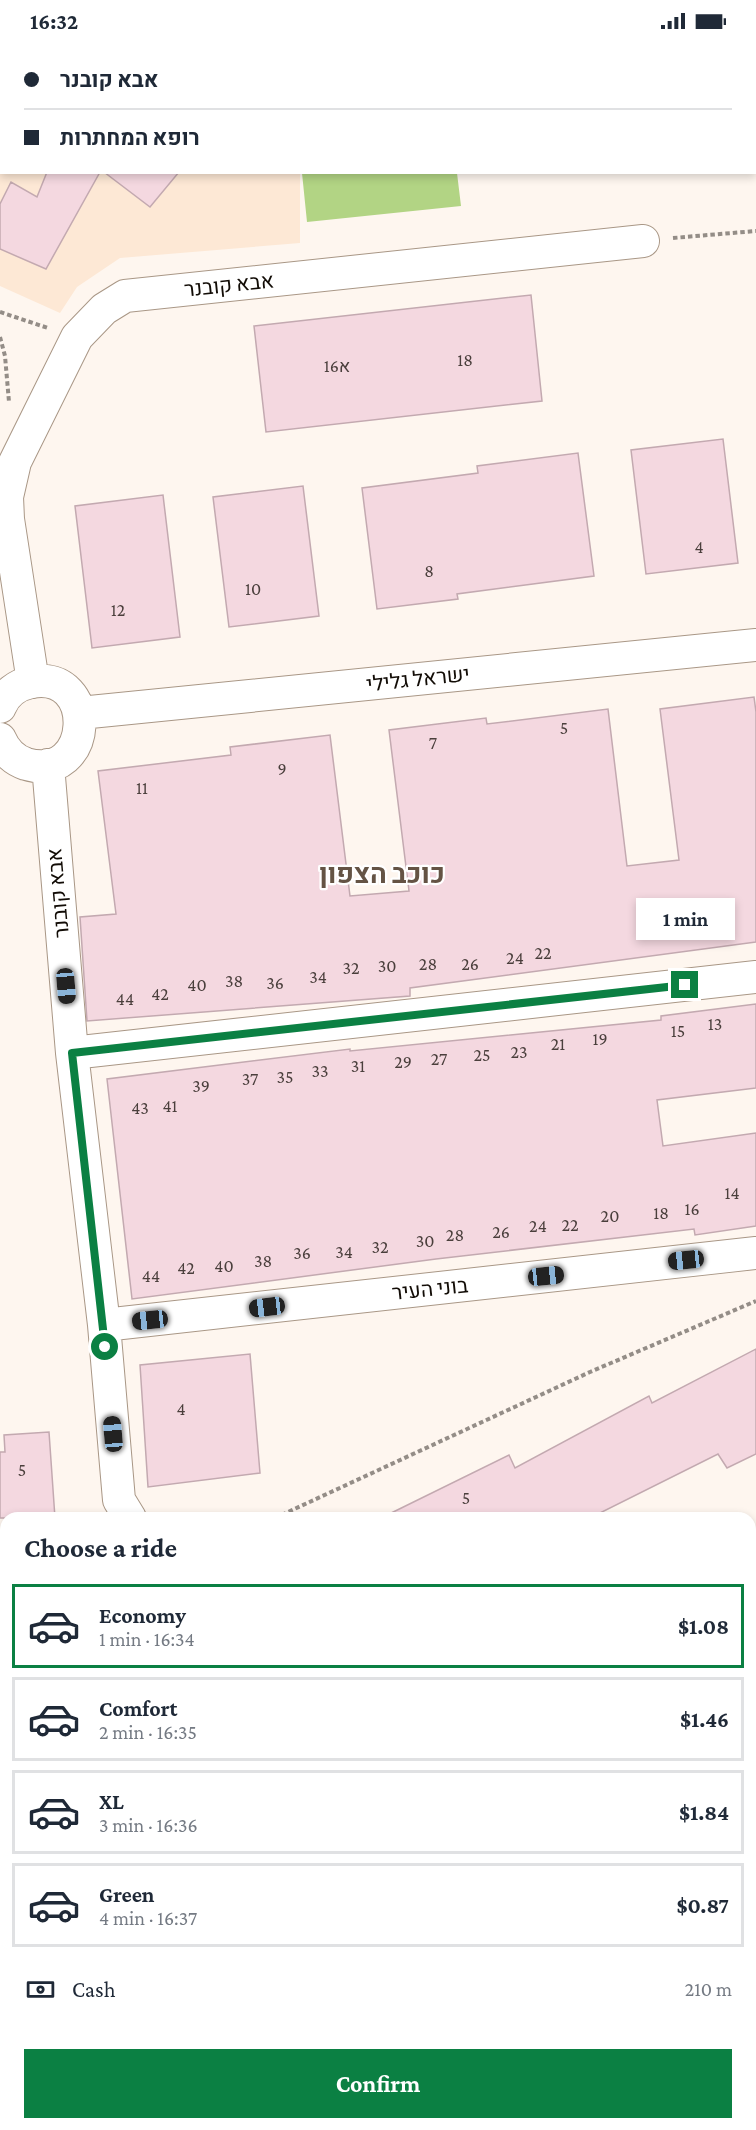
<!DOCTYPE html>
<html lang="en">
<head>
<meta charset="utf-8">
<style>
  body { margin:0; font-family:"Crimson Pro",Heebo,serif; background:#f6f6f7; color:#1f2937; height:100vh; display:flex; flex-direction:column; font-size:22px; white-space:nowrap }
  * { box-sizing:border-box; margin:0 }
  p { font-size:20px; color:#747a83 }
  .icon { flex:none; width:33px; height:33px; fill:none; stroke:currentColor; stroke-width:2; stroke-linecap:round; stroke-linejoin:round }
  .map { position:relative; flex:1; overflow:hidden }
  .drawer { position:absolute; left:0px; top:1470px; width:756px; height:618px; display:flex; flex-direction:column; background:#fff; border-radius:18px 18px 0 0; box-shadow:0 3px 9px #0003 }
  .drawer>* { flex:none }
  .hud { position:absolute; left:0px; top:0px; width:756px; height:132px; box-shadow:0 3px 9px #0003; display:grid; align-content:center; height:132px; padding:0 24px; background:#fff }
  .end { position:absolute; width:27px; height:27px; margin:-14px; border:8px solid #0b8043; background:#fff; box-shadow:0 0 0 3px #fff }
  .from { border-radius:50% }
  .bubble { position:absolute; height:42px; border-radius:0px; background:#fff; box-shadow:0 3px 9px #0003; font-size:20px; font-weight:700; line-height:42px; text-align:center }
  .car { position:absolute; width:18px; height:36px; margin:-18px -9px; border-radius:8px; box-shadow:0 0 4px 2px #0007; background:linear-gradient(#222 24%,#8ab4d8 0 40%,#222 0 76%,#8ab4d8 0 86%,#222 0) }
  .hud b { display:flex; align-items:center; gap:21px; height:57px; font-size:22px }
  .hud b+b { border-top:2px solid #e0e1e3 }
  .hud i { width:15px; height:15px; background:#1f2937 }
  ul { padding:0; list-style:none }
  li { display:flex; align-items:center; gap:18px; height:84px; margin:0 12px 9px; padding:0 12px; border:3px solid #e0e1e3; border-radius:0px }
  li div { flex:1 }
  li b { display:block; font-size:22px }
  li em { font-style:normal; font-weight:700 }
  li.active { border-color:#0b8043 }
  li>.icon { width:54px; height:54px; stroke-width:1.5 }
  h2 { padding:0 24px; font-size:27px; line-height:72px }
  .pay { display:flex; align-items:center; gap:15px; height:66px; padding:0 24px; font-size:22px }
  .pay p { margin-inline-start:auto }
  .action { display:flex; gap:12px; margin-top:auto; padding:12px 24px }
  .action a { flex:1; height:69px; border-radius:0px; background:#0b8043; color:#fff; font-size:24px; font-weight:700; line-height:69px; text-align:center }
  .status { display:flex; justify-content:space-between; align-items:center; height:42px; padding:0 30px; background:#fff; direction:ltr }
  .status svg { height:16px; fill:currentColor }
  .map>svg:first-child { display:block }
  .built { fill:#fde8d5 }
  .green { fill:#b2d484 }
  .forest { fill:#9dc169 }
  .building { fill:#f4d8e0; stroke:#c3a9b0; stroke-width:1.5 }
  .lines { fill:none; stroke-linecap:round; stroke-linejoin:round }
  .minor-casing { stroke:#a99786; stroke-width:34 }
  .major-casing { stroke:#d4d3d2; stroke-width:36 }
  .path { stroke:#948d87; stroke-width:4; stroke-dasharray:4.5 3; stroke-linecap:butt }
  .minor { stroke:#fff; stroke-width:32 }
  .major { stroke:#fdc5c0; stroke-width:33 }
  .route { stroke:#0b8043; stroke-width:8 }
  .labels { text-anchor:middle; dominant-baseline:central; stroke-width:4.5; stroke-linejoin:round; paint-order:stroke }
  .number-label { font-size:18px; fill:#4a3f3c }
  .street-label { font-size:21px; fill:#120c06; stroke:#fff }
  .district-label { font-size:27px; font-weight:bold; fill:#645344; stroke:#fff }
</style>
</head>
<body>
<div class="status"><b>16:32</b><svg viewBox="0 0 49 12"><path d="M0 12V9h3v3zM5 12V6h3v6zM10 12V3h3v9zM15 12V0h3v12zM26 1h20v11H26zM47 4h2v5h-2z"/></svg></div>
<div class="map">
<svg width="756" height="2088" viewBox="0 0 756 2088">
  <rect width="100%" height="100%" fill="#fef6ef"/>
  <path class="built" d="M0,0h299l-297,2v128l298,1v70l-180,15 -43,29 -17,26 -60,-27z"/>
  <path class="green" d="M302,131h155l4,33 -154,16z
    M756,1517v65l-6,2v-65z
    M756,1787v203l-6,-1v-199z"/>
  <path class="forest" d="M6,2077v5h611l-1,6h-616v-9z"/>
  <path class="building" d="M47,130h53l-54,97 -46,-20v-45l11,-22 26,15z
    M104,130h75l-29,35z
    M531,253l11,106 -276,31 -12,-106z
    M723,397l15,124 -92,11 -15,-124z
    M578,411l16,123 -137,18 1,5 -81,10 -15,-121 116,-15 -1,-7z
    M303,444l16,130 -90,11 -16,-130z
    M163,453l17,142 -88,11 -17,-142z
    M754,655l2,15v230l-346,46v8l-323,25 -7,-104 36,-3 -18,-143 133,-16 -1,-8 100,-12 20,161 59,-5 -20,-161 97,-12 1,6 121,-15 19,157 52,-6 -19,-151z
    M756,962v84l-99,12 6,46 93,-13v93l-61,9 -1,-6 -258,30 -304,40 -25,-220 243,-30v2l311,-31v-4z
    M756,1307v105l-29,14 -9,-14 -128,64h-209l128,-63 6,13 134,-72 3,7z
    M250,1312l10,119 -112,14 -8,-122z
    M49,1390l6,86h-55v-66h5l-1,-17z"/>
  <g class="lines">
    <defs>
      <path id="minor" d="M33,640l-25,-163 -1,-22 8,-35 62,-125 27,-28 21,-13 518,-55
        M0,665c5,-13 17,-22 31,-25 68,-13 63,102 -5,82 -12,-4 -21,-13 -26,-25
        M80,671l676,-68
        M48,723l24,288 32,272 15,175 11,18
        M72,1011l684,-76
        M104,1283l652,-72"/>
      <path id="major" d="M750,1725l6,-3
        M0,1966l6,-2"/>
    </defs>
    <use href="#minor" class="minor-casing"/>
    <use href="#major" class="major-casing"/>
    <path class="path" d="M673,196l83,-7
      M0,270l48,16
      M0,295l5,19 4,46
      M275,1476l315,-146 166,-71
      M750,1588l6,-3
      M750,1762l6,-2
      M0,1875l6,-2
      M0,2069l6,-2"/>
    <use href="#minor" class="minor"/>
    <use href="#major" class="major"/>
  </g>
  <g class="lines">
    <path class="route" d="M105,1305l-33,-294 613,-68"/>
  </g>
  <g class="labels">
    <g class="number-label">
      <text x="465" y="318">18</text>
      <text x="337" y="324">16א</text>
      <text x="699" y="505">4</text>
      <text x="429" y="529">8</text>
      <text x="253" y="547">10</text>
      <text x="118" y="568">12</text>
      <text x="564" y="686">5</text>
      <text x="433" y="701">7</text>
      <text x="282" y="727">9</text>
      <text x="142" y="746">11</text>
      <text x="543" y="911">22</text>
      <text x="515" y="916">24</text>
      <text x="428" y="922">28</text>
      <text x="470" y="922">26</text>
      <text x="387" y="924">30</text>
      <text x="351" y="926">32</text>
      <text x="318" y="935">34</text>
      <text x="234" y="939">38</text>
      <text x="275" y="941">36</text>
      <text x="197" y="943">40</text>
      <text x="160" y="952">42</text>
      <text x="125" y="957">44</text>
      <text x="715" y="982">13</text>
      <text x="678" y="989">15</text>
      <text x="600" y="997">19</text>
      <text x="558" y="1002">21</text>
      <text x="519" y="1010">23</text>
      <text x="482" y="1013">25</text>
      <text x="439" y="1017">27</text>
      <text x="403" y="1020">29</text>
      <text x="358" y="1024">31</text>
      <text x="320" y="1029">33</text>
      <text x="285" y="1035">35</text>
      <text x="250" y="1037">37</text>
      <text x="201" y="1044">39</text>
      <text x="170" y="1064">41</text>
      <text x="140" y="1066">43</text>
      <text x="732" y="1151">14</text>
      <text x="692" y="1167">16</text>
      <text x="661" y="1171">18</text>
      <text x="610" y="1174">20</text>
      <text x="570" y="1183">22</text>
      <text x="538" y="1184">24</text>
      <text x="501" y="1190">26</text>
      <text x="455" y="1193">28</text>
      <text x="425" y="1199">30</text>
      <text x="380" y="1205">32</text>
      <text x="344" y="1210">34</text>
      <text x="302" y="1211">36</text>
      <text x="263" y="1219">38</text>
      <text x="224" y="1224">40</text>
      <text x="186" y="1226">42</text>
      <text x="151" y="1234">44</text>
      <text x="181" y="1367">4</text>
      <text x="22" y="1428">5</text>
      <text x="466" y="1456">5</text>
    </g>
    <g class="street-label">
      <text transform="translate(229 243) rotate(-6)">אבא קובנר</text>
      <text transform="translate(418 637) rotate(-6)">ישראל גלילי</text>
      <text transform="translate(58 851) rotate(-95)">אבא קובנר</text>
      <text transform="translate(430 1247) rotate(-6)">בוני העיר</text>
    </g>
    <g class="district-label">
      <text x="382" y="832">כוכב הצפון</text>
    </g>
  </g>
</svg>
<i class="end from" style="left:105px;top:1305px"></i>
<i class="end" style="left:685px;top:943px"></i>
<div class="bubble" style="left:636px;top:856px;width:99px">1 min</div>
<i class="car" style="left:66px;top:944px;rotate:175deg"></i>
<i class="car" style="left:686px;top:1218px;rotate:264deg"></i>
<i class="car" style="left:546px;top:1234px;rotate:84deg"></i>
<i class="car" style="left:267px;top:1265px;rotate:263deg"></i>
<i class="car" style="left:150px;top:1278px;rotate:264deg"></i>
<i class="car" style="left:113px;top:1392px;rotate:355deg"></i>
<div class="hud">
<b><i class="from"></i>אבא קובנר</b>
<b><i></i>רופא המחתרות</b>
</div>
<section class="drawer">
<h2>Choose a ride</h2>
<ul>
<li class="active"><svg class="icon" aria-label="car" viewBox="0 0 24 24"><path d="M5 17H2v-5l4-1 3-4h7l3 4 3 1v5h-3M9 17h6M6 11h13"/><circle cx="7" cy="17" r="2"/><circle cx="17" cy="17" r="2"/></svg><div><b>Economy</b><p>1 min · 16:34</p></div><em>$1.08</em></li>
<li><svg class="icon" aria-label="car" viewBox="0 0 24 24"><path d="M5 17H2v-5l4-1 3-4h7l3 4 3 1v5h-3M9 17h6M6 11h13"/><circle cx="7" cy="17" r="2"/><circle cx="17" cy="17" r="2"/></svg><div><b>Comfort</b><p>2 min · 16:35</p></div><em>$1.46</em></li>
<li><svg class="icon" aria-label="car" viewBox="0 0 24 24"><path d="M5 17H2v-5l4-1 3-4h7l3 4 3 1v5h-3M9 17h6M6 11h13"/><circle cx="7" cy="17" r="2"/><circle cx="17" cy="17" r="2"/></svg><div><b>XL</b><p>3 min · 16:36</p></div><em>$1.84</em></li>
<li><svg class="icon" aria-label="car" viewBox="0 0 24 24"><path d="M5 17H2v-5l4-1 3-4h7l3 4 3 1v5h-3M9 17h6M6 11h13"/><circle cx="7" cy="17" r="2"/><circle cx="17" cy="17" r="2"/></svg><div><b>Green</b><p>4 min · 16:37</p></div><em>$0.87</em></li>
</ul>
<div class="pay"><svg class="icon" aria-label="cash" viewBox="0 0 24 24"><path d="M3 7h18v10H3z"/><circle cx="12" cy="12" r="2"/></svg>Cash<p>210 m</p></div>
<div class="action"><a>Confirm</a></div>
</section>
</div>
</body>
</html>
